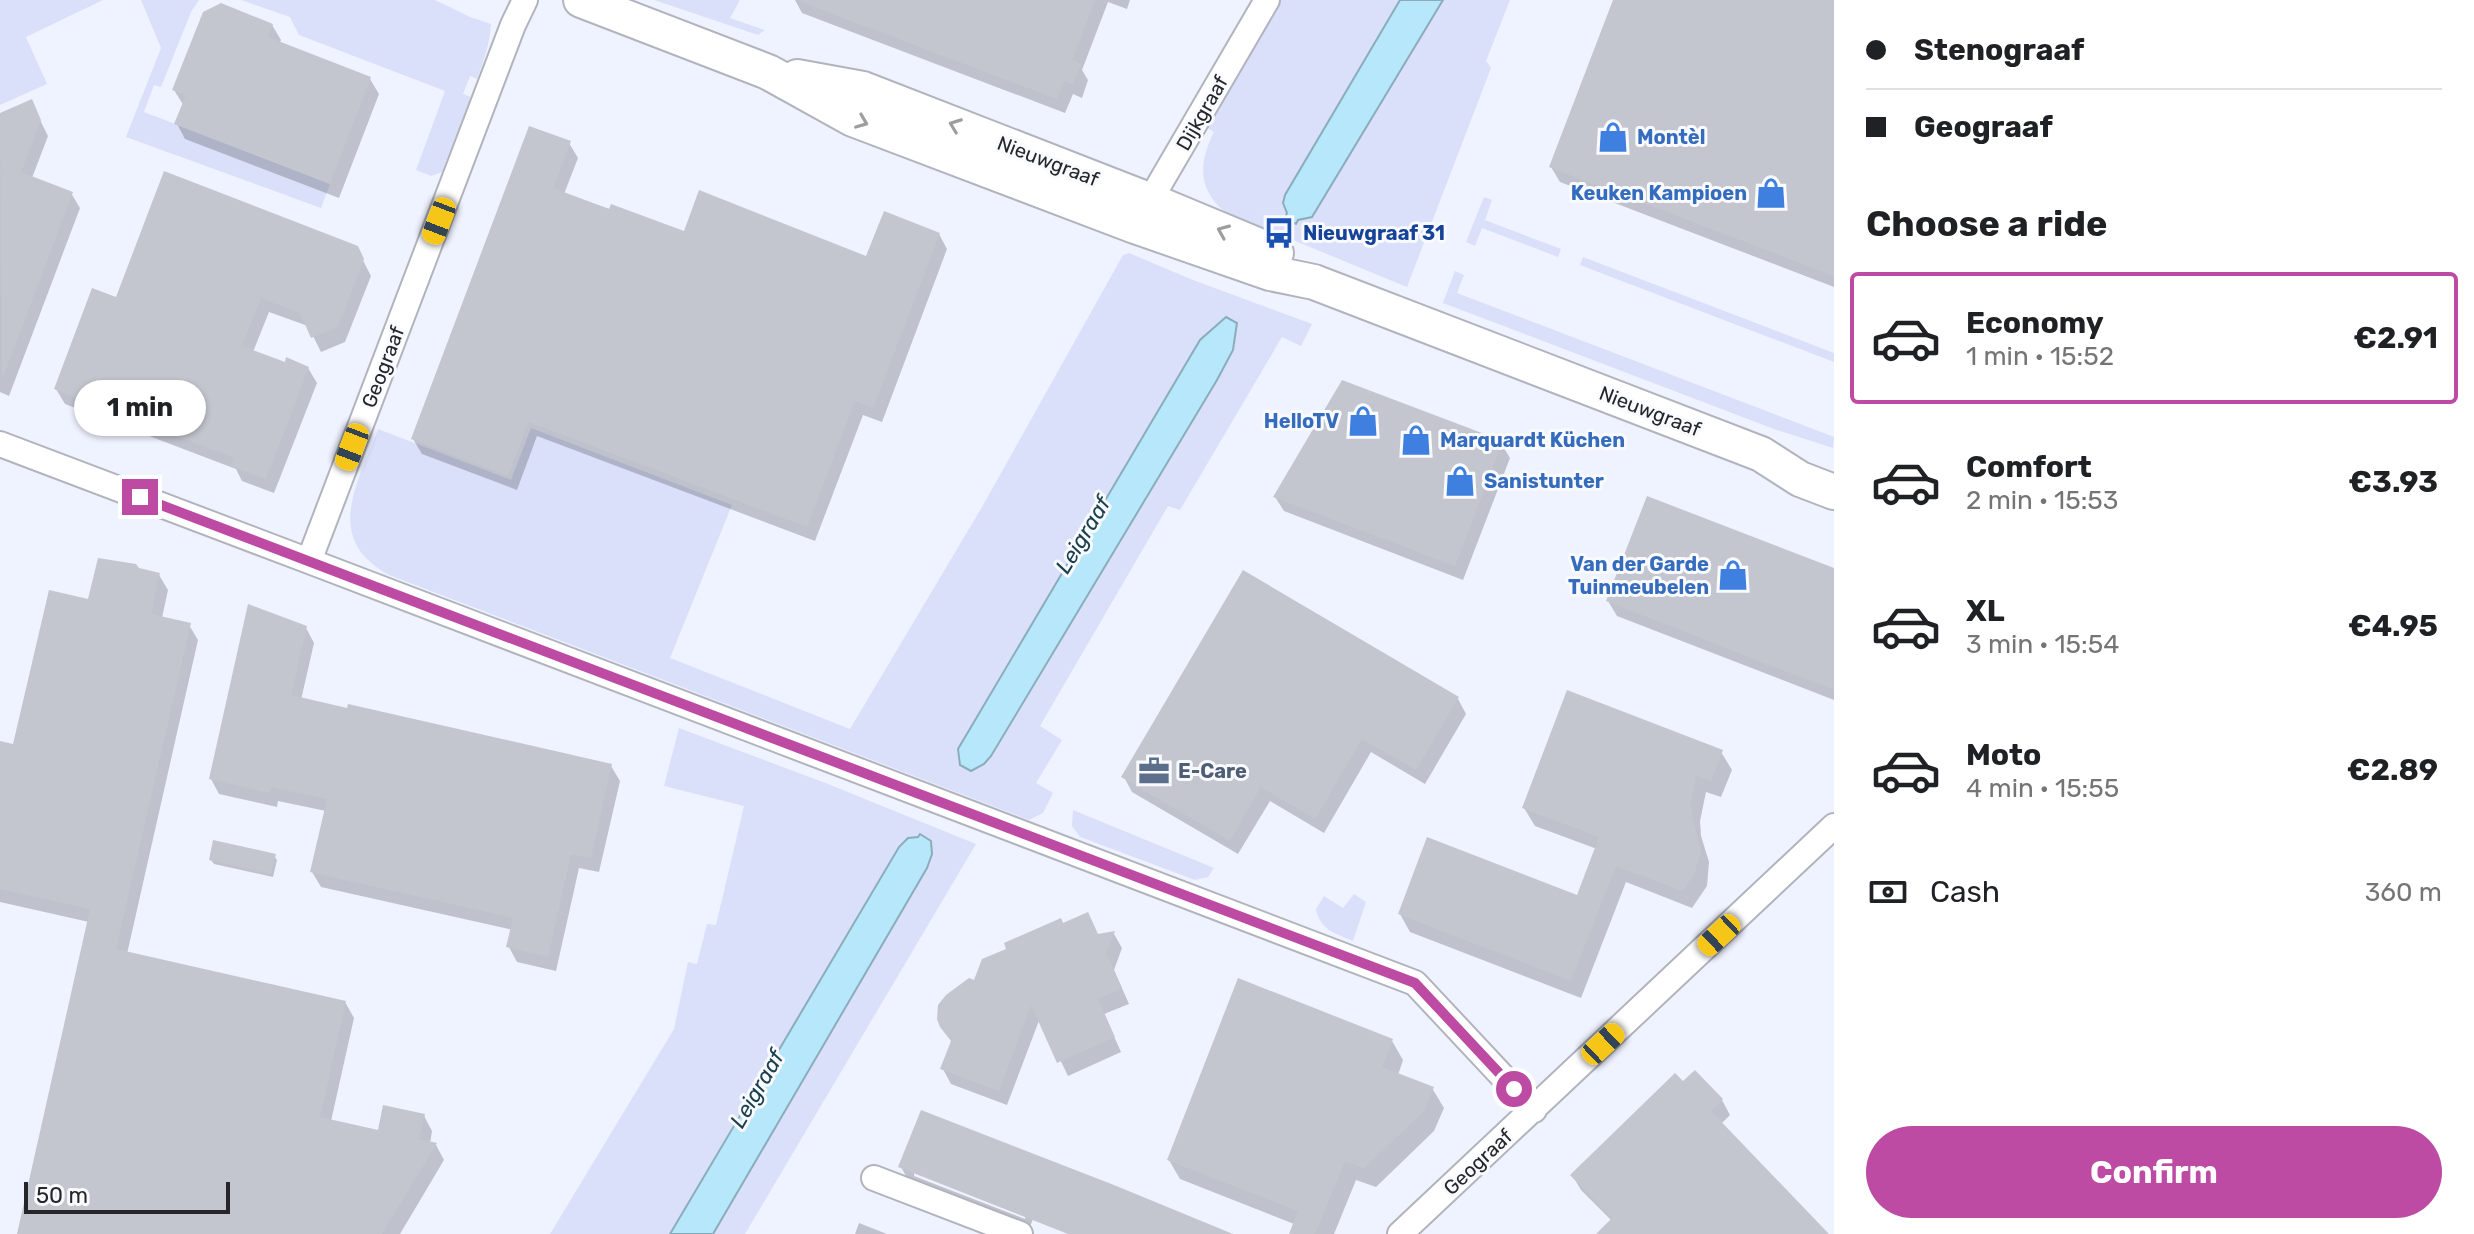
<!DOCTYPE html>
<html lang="en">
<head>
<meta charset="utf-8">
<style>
  body { margin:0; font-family:Rubik,sans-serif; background:#f2f2f2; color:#202124; height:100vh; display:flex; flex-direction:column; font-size:30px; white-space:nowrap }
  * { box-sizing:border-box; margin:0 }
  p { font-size:26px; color:#757577 }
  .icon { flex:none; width:44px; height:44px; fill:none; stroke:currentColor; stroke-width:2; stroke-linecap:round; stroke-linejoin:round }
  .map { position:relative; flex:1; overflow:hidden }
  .sheet { display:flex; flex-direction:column; background:#fff; width:640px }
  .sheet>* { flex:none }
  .top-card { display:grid; align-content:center; height:176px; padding:0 32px; background:#fff }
  .scale { position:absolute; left:24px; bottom:20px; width:206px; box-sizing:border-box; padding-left:8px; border:4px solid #252629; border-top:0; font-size:22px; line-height:28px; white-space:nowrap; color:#252629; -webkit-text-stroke:6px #f9fafd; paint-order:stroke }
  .end { position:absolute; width:36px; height:36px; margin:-18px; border:10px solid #bd4aa3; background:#fff; box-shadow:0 0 0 4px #fff }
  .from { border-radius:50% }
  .bubble { position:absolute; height:56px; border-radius:28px; background:#fff; box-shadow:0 2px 6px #0004; font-size:26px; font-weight:700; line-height:56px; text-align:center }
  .car { position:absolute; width:24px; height:48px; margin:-24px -12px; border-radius:10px; box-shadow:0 0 6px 2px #0007; background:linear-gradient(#f5c518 24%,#345 0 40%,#f5c518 0 76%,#345 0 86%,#f5c518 0) }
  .top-card b { display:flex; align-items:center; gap:28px; height:76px; font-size:30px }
  .top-card b+b { border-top:2px solid #e0e0e0 }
  .top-card i { width:20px; height:20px; background:#202124 }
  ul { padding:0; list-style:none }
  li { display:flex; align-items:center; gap:24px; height:132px; margin:0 16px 12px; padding:0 16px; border:4px solid transparent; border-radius:8px }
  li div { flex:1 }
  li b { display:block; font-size:30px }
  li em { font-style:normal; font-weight:700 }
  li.selected { border-color:#bd4aa3 }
  li>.icon { width:72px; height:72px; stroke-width:1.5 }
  h2 { padding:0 32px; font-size:36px; line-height:96px }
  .pay { display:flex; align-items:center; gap:20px; height:88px; padding:0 32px; font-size:30px }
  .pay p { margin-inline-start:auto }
  .primary-button { display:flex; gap:16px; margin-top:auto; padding:16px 32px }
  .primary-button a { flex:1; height:92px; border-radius:48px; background:#bd4aa3; color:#fff; font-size:32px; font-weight:700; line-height:92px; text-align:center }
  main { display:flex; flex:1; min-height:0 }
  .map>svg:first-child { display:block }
  .built { fill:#eff2ff }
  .green { fill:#dae0fa; fill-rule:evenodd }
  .water { fill:#b7e7fa; stroke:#8badbb; stroke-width:2 }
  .shadow { fill:#0003; fill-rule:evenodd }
  .building { fill:#c4c6cf }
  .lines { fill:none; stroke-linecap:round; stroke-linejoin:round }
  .street-casing { stroke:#b2b4bd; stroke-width:28 }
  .secondary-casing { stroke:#b2b4bd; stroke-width:38 }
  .street { stroke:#fff; stroke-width:24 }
  .secondary { stroke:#fff; stroke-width:34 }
  .oneway { stroke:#9d9d9f }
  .route { stroke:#bd4aa3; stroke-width:10 }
  .labels { text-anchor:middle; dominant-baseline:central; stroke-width:6; stroke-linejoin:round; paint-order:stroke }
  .street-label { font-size:20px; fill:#252629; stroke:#f9fafd }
  .shop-label { font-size:20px; font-weight:bold; fill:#366cbe; stroke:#f9fafd; text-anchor:start }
  .transit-label { font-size:20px; font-weight:bold; fill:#164399; stroke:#f9fafd; text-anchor:start }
  .service-label { font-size:20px; font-weight:bold; fill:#4e5e75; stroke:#f9fafd; text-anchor:start }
  .water-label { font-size:22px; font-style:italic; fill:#1a404e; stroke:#f9fafd }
</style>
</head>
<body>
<main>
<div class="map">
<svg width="1834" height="1234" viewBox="0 0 1834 1234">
  <rect width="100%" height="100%" fill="#f9fafd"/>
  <path class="built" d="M0,0h1834v1234h-1834z"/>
  <path class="green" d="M0,0h103l-77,37 21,47 -47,21z
    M141,0h58l-8,12 -30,75 -7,-2 -10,27 186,72 -9,24 -195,-71 35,-89z
    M241,0h194l35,17 21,7c-1,19 -7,36 -14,55l-7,-3 -7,18 8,3 -29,75 -11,4 -15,-6 29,-79 -146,-56 -9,-18z
    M654,0h86l-10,18 35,12 -7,5z
    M1281,0h229l-24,61 5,7 -84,219 -182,-75c-28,-23 -26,-50 -11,-80l-8,-5z
    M1484,197l8,3 -7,20 76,29 -3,8 -76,-29 -7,18 -9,-4z
    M1129,253l64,27 119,44 -11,22 -19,-9 -102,173 -12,-4 -128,220 22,14 -26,43 17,10 -10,20 -14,7 -640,-245c-67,-37 -31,-91 -11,-146l133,51 20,-52 201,77 -62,153 180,71 132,-222 141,-252zM1225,317l11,6 -264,446 142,-283 86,-146z
    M1583,257l251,96v9l-254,-97z
    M1455,271l9,4 -7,18 377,144 -1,11 -59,-19 -331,-126z
    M679,728l149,56 148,60 -231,390h-32l71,-120 134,-277 -142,238 -13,-1 -93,160h-120l124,-205 14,-67 9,2 10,-40 9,1 28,-119 -80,-20z
    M1073,810l141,58 -6,9 -13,3 -115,-43 -8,-11z
    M1354,894l12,8 -13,39c-18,-8 -33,-11 -37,-32l8,-13 19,12z"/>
  <path class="water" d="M1400,0h43l-131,217 -14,3 -2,4 -11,-6 2,-5 -4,-10 2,-8z
    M1226,317l11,6 -4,27 -16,30 -226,376 -7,8 -13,7 -11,-6 -2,-16 242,-409z
    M920,834l11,7 1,13 -5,14 -214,366h-43l229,-387 9,-9 10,-1z"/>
  <path class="shadow" d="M795,0h335l-3,9 -19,-7 -26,68 6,10 -6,18 -9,-4 -8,19 -263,-100z
    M1615,0h219v287l-274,-105 -9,-15z
    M272,25l9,15 -2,4 91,35 9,15 -40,104 -154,-59 -8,-15 7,-18 -10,-16z
    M31,102l17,34 -16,42 39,15 9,15 -71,188 -9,-4v-277z
    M569,143l9,15 -14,36 121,40 182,25 72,-25 8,15 -65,173 -19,-7 -48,126 -278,-105 -20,54 -95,-36 -9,-15z
    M356,247l15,29 -26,66 -24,10 -13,-26 -39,-14 -16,40 33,13 22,3 9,15 -43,110 -32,-12 -6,-12 -171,-65 -9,-15 61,-89z
    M1501,443l9,15 -47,122 -179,-69 -9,-14z
    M137,570l22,5 9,15 -6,28 27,7 9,15 -71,314 218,48 9,16 -23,103 48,11 45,-16 8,15 -2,13 6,1 8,15 -44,74h-381l70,-312 -89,-20v-159l14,4 76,-146z
    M1834,570v130l-217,-84 -9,-15z
    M306,628l8,15 -13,57 310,66 9,15 -21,91 -20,-4 -23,103 -39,-9 -8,-15 4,-17 -192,-43 -9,-15 14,-61 -48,-10 -1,6 -58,-13 -8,-15z
    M1458,699l8,15 -41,70 -54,-32 -47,81 -54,-32 -32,53 -106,-62 -8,-15z
    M1721,752l11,18 -11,27 -15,-5 -6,29 1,15 8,26 -2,24 -15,22 -66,-26 -45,116 -171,-66 -10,-18 178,-17 19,-48 -62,-23 -11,-18z
    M274,856l3,4 -4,17 -59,-13 -3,-4z
    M1063,925l36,11 15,-2 8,14 -8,22 15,34 -25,10 17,38 -53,24 -28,-58 -33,87 -56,-21 -8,-15 32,-86z
    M1392,1041l11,19 -5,15 34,13 12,20 -10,23 -58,56 -20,-7 -22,54h-34l-6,-10 -114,-45 -11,-19z
    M1683,1084l39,16 8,15 -9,9 105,110h-227l13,-13 -31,-31 -9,-15z
    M901,1167l148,10 -21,55 -116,-45zM914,1171l112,44 -1,4 -111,-43z
    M859,1223l28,11h-32z"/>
  <path class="building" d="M801,0h294l-23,60 9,4 -8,20 -9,-3 -7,18 -256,-97z
    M1613,0h221v276l-285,-109z
    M221,3l52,21 -5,13 103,40 -41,107 -156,-60 12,-29 -14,-5 31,-78z
    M32,99l9,21 -20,52 52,20 -71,188 -2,-267z
    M529,126l42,15 -18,47 56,21 2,-5 73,27 15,-41 167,66 18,-45 56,22 -67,175 -18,-7 -48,126 -278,-105 -21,54 -97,-37z
    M164,171l194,75 6,13 -26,68 -27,11 -11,-25 -39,-15 -19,48 43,16 1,-5 23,10 -43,112 -35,-13 3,-8 -180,-69 38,-101 24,9z
    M1342,380l161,61 -48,125 -182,-69z
    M1647,496l187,72v122l-228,-89z
    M98,558l38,6 3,4 21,5 -9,41 40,9 -75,326 230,52 -26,116 58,13 5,-25 42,9 -6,25 18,4 -55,91h-365l73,-325 -90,-20v-148l13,3 36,-154 39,9z
    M1243,570l216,127 -43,73 -54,-31 -47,80 -54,-32 -31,54 -109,-64z
    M248,604l59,22 -16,69 56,13 1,-4 264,60 -21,94 -20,-4 -23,103 -42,-10 7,-29 -203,-46 17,-73 -56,-12 -2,6 -60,-14z
    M1567,690l156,60 -12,31 -15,-6 -5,27 1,14 9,35 -7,24 -12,16 -66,-25 -45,115 -173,-67 29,-77 150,58 22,-58 -77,-29z
    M213,840l63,14 -5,20 -62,-14z
    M1088,912l10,22 17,-3 -9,22 16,35 -24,11 17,38 -58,26 -26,-58 -32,86 -59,-22 11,-28 -11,-14 -3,-8 1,-14 8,-10 23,-17 5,2 8,-21 24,-10 -2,-6 57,-25 2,5z
    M1238,978l155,61 -11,28 52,20 -10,24 -60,57 -19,-7 -30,73h-26l9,-23 -131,-51z
    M1695,1070l28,29 -12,12 118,123h-233l16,-16 -42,-43 105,-102 8,8z
    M921,1110l193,75 119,49h-165l-170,-67z"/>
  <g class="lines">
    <defs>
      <path id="street" d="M1142,214l125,-214
        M0,444l309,117 204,-536 12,-25
        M309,561l1106,422 119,127
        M874,1178l146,56
        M1400,1234l434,-408"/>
      <path id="secondary" d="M581,0l187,72 85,47 282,107 135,47 44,9 447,172 39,25 34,13
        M797,77l66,12 288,112 125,52"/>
    </defs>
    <use href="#street" class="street-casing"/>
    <use href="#secondary" class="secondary-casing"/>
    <use href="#street" class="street"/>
    <use href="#secondary" class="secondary"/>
  </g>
  <defs><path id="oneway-chevron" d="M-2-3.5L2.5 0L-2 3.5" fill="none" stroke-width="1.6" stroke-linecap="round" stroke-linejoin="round" transform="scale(2)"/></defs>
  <g class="oneway">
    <use href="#oneway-chevron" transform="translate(862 122) rotate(22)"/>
    <use href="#oneway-chevron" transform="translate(955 125) rotate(-159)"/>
    <use href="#oneway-chevron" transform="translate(1223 231) rotate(-157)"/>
  </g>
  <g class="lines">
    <path class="route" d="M140,497l1275,486 99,106"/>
  </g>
  <defs>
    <symbol id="shop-bare" viewBox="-9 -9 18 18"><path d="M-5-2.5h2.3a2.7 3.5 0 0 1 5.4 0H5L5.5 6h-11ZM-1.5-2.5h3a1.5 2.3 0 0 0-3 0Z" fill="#3f7fe0" stroke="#f9fafd" stroke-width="2.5" paint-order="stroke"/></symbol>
    <symbol id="bus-bare" viewBox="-9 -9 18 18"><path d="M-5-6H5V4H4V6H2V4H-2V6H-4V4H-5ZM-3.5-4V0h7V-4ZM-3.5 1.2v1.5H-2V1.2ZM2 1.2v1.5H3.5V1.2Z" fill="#1a4fb4" stroke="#f9fafd" stroke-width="2.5" paint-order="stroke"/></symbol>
    <symbol id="office-bare" viewBox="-9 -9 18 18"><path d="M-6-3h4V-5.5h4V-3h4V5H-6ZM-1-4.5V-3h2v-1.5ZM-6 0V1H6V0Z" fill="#5c6f8a" stroke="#f9fafd" stroke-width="2.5" paint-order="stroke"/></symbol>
  </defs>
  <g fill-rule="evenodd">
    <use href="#shop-bare" x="1591" y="115" width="44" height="44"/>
    <use href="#shop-bare" x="1749" y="171" width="44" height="44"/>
    <use href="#bus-bare" x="1257" y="211" width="44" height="44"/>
    <use href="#shop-bare" x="1341" y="399" width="44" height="44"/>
    <use href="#shop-bare" x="1394" y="418" width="44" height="44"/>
    <use href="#shop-bare" x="1438" y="459" width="44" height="44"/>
    <use href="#shop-bare" x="1711" y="553" width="44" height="44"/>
    <use href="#office-bare" x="1132" y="749" width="44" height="44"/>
  </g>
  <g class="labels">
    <g class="street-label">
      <text transform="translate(1202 113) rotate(-60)">Dijkgraaf</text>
      <text transform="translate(1048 161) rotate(21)">Nieuwgraaf</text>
      <text transform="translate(383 367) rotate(-69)">Geograaf</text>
      <text transform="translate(1650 411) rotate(21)">Nieuwgraaf</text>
      <text transform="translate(1478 1162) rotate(-43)">Geograaf</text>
    </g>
    <g class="shop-label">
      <text x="1637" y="137">Montèl</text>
      <text x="1747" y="193" text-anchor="end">Keuken Kampioen</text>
      <text x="1339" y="421" text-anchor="end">HelloTV</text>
      <text x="1440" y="440">Marquardt Küchen</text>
      <text x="1484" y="481">Sanistunter</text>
      <text x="1709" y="564" text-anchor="end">Van der Garde<tspan x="1709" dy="23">Tuinmeubelen</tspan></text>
    </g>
    <g class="transit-label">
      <text x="1303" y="233">Nieuwgraaf 31</text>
    </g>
    <g class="service-label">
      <text x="1178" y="771">E-Care</text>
    </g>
    <g class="water-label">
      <text transform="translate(1083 535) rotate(-59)">Leigraaf</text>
      <text transform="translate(757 1089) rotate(-60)">Leigraaf</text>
    </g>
  </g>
</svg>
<div class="scale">50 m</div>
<i class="end from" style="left:1514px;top:1089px"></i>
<i class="end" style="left:140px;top:497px"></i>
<div class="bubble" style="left:74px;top:380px;width:132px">1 min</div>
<i class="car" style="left:439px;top:221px;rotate:201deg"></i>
<i class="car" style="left:352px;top:447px;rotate:201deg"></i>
<i class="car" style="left:1719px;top:935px;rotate:227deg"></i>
<i class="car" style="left:1603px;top:1044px;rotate:47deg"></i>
</div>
<section class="sheet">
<div class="top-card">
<b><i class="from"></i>Stenograaf</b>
<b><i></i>Geograaf</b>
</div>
<h2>Choose a ride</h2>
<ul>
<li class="selected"><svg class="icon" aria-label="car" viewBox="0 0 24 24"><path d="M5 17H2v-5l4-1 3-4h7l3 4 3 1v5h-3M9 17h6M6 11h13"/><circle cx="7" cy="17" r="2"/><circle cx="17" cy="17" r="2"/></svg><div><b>Economy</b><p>1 min · 15:52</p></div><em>€2.91</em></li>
<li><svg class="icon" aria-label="car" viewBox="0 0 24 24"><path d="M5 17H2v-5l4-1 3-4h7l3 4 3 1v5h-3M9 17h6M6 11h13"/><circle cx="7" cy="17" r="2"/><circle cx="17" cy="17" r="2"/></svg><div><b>Comfort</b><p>2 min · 15:53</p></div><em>€3.93</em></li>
<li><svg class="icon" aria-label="car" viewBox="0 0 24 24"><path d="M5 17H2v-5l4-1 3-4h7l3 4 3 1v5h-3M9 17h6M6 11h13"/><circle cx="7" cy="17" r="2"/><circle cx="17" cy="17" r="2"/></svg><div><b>XL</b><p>3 min · 15:54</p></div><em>€4.95</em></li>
<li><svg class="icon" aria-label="car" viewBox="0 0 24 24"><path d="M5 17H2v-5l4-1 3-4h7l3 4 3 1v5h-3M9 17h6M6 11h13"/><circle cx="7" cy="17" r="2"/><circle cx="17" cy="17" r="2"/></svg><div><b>Moto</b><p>4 min · 15:55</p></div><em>€2.89</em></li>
</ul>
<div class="pay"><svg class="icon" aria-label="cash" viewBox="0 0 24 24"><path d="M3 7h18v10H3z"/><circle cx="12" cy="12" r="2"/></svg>Cash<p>360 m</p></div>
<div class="primary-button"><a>Confirm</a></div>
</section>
</main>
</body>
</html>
